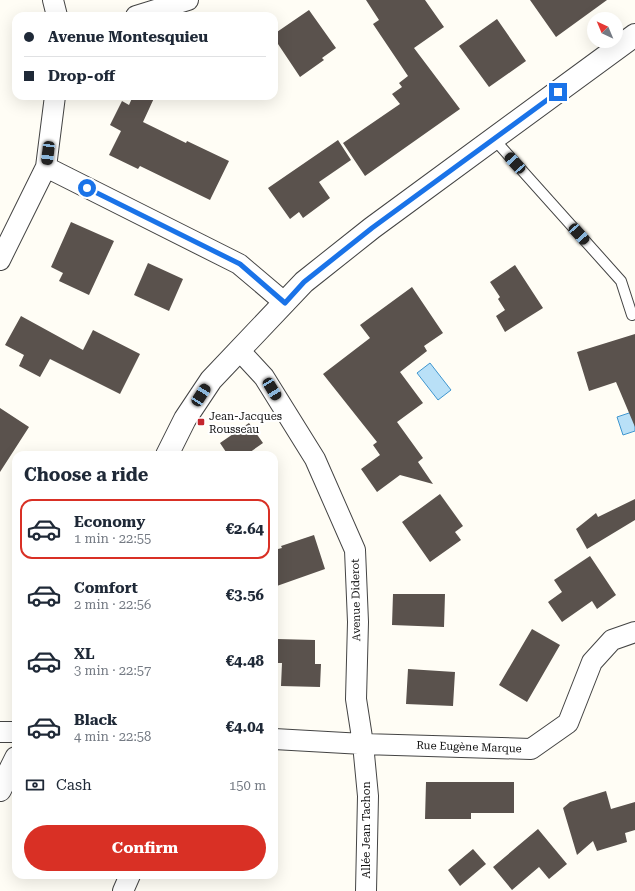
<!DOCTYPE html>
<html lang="en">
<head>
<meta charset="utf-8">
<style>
  body { margin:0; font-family:"Roboto Serif",serif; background:#f2f2f3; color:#1f2937; height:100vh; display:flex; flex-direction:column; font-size:15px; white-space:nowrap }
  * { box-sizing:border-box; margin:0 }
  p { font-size:13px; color:#747a83 }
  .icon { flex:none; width:22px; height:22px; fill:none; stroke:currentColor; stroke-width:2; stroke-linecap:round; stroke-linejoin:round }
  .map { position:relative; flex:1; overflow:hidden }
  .panel { position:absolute; left:12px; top:451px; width:266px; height:428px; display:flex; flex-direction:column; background:#fff; border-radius:12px; box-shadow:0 4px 16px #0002 }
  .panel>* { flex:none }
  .top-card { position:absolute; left:12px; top:12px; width:266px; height:88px; border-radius:12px; box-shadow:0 4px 16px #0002; display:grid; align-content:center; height:88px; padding:0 12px; background:#fff }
  .needle { width:26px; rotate:316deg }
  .controls { position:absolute; left:587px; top:12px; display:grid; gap:8px }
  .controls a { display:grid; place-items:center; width:36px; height:36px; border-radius:50%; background:#fff; box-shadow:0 4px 16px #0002; font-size:20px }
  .end { position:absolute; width:18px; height:18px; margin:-9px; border:5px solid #1a73e8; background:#fff; box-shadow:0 0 0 2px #fff }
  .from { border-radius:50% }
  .car { position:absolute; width:12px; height:24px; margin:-12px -6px; border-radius:5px; box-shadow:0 0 3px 1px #0007; background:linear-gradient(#222 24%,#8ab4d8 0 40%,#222 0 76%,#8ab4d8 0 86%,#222 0) }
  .top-card b { display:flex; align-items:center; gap:14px; height:38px; font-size:15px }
  .top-card b+b { border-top:1px solid #e0e1e3 }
  .top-card i { width:10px; height:10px; background:#1f2937 }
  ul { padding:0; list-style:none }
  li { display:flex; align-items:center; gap:12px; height:60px; margin:0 8px 6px; padding:0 4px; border:2px solid transparent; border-radius:12px }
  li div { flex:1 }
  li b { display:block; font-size:15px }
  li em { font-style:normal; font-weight:700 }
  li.current { border-color:#d93025 }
  li>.icon { width:36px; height:36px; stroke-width:1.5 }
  h2 { padding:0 12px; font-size:18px; line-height:48px }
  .pay { display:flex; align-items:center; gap:10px; height:44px; padding:0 12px; font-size:15px }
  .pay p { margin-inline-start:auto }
  .cta { display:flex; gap:8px; margin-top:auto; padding:8px 12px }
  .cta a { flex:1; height:46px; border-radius:24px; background:#d93025; color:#fff; font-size:16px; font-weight:700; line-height:46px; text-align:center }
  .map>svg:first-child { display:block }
  .water { fill:#b9e0f7; stroke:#3f96cf }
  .building { fill:#5a524d }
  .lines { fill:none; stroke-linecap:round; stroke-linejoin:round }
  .service-casing { stroke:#444; stroke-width:12 }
  .minor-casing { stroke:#444; stroke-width:22 }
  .tertiary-casing { stroke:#444; stroke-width:24 }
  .service { stroke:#fff; stroke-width:10 }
  .minor { stroke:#fff; stroke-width:20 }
  .tertiary { stroke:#fff; stroke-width:22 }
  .route { stroke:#1a73e8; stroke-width:5 }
  .poi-dot { fill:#c4262e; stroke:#fff; stroke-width:1.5 }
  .labels { text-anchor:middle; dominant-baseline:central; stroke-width:4; stroke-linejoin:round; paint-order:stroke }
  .poi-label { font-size:11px; fill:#111; stroke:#fff; text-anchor:start }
  .street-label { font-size:11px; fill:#111; stroke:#fff }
</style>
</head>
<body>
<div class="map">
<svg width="635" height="891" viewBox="0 0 635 891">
  <rect width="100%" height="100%" fill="#fffdf5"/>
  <path class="water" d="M430,363l21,27 -13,10 -21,-27z
    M635,411v20l-12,4 -6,-18z"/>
  <path class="building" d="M366,0h59l19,27 -30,21 46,61 -95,67 -22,-33 57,-39 -8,-10 10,-7 -3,-4 9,-7 -35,-52 6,-4z
    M530,0h77l-51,37z
    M309,10l27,38 -14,10 2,2 -24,17 -26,-39v-4z
    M497,19l29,42 -37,26 -30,-41z
    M133,96h22l-12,26 43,21 1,-2 42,20 -19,39 -70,-34 -2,3 -29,-14 12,-24 -11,-6 12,-24 7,4z
    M338,140l13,20 -32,22 11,16 -27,20 -4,-6 -9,7 -22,-31z
    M71,222l43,19 -25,54 -30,-14 4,-8 -12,-6z
    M148,263l35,16 -14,32 -35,-16z
    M515,265l28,43 -38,24 -9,-16 9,-6 -7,-11 2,-2 -10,-15z
    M412,287l31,46 -19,13 3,5 -27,21 23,31 -26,19 26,36 -5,4 15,22 -33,-9 -23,17 -16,-23 19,-14 -7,-10 4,-3 -54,-68 47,-36 -10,-13z
    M21,316l62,34 10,-20 47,24 -20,40 -70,-35 -10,18 -21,-11 5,-11 -19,-10z
    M635,334v93l-19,-45 -27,9 -12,-39z
    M0,408l29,19 -29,45z
    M249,423l14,20 -17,12h-18l-8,-12z
    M440,494l23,32 -8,6 6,8 -31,22 -28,-40z
    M635,499v21l-48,29 -11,-20 20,-16 2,4z
    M314,535l11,34 -51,18v-37l8,-2 -1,-2z
    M590,556l26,39 -19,14 -5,-8 -30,21 -14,-20 14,-10 -8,-12z
    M393,594h52l-1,33 -52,-2z
    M532,629l28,16 -33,57 -28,-17z
    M277,639l38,1v24h6l-1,23 -39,-1 1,-23h-5z
    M408,669l47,3 -2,34 -47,-2z
    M426,782h88v31h-43v6h-46z
    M606,791l5,18 24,-7v28l-10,3 2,9 -30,9 -4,-10 -16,14 -14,-47 7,-6z
    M538,829l29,35 -18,15 -10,-12 -27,23 -19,-23z
    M473,849l13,15 -26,22 -12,-16z"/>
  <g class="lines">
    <defs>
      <path id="service" d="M494,139l127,142 11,34"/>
      <path id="minor" d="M53,0l4,16
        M136,16l52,-16
        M46,167l193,97 46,39
        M0,260l46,-93 9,-71
        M239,350l25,27 51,82 40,91 3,72 -2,77 7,45 -89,-5
        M0,732h16
        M123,891l7,-16
        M366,891l2,-95 -5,-52 168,5 37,-26 24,-61 20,-22 23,-8"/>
      <path id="tertiary" d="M167,455l18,-36 26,-39 93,-98 68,-54 263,-193
        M0,790l16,-32"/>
    </defs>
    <use href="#service" class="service-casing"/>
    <use href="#minor" class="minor-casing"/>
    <use href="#tertiary" class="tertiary-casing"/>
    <use href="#service" class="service"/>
    <use href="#minor" class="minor"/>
    <use href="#tertiary" class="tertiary"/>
  </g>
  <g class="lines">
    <path class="route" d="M87,188l153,76 45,39 19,-21 68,-54 186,-136"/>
  </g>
  <rect class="poi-dot" x="197" y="418" width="8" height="8" rx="2"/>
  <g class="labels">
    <g class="poi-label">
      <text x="209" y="416">Jean-Jacques<tspan x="209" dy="13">Rousseau</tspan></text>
    </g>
    <g class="street-label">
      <text transform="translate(356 600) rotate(-91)">Avenue Diderot</text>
      <text transform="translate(469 747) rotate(2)">Rue Eugène Marque</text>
      <text transform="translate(366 830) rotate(-90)">Allée Jean Tachon</text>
    </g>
  </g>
</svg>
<div class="controls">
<a><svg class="needle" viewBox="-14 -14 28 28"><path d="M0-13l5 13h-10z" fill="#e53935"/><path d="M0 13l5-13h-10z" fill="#747a83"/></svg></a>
</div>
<i class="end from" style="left:87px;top:188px"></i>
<i class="end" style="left:558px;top:92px"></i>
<i class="car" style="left:48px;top:153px;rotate:187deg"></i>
<i class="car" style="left:515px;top:163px;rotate:318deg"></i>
<i class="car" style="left:579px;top:234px;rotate:138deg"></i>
<i class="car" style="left:272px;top:389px;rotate:149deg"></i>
<i class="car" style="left:201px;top:395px;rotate:33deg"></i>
<div class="top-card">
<b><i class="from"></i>Avenue Montesquieu</b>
<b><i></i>Drop-off</b>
</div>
<section class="panel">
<h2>Choose a ride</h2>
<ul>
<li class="current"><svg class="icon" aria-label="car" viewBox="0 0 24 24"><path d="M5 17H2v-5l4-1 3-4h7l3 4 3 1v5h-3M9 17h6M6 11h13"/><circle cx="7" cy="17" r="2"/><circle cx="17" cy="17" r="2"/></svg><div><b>Economy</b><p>1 min · 22:55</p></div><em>€2.64</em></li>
<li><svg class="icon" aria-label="car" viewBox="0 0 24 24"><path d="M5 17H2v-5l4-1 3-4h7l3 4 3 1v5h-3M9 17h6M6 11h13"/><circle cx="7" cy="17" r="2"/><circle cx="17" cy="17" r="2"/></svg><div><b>Comfort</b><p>2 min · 22:56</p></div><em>€3.56</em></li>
<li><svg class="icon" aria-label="car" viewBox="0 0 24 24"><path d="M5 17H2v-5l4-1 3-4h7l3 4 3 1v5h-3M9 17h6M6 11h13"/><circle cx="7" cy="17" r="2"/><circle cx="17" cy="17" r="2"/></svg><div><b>XL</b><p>3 min · 22:57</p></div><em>€4.48</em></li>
<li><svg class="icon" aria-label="car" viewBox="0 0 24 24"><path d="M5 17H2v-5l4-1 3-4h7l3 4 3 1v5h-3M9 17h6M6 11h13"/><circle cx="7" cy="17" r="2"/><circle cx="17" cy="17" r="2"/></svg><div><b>Black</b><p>4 min · 22:58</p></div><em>€4.04</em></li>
</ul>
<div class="pay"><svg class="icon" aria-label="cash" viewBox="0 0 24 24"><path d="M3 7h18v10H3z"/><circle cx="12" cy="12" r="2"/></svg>Cash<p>150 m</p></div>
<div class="cta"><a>Confirm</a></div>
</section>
</div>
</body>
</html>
